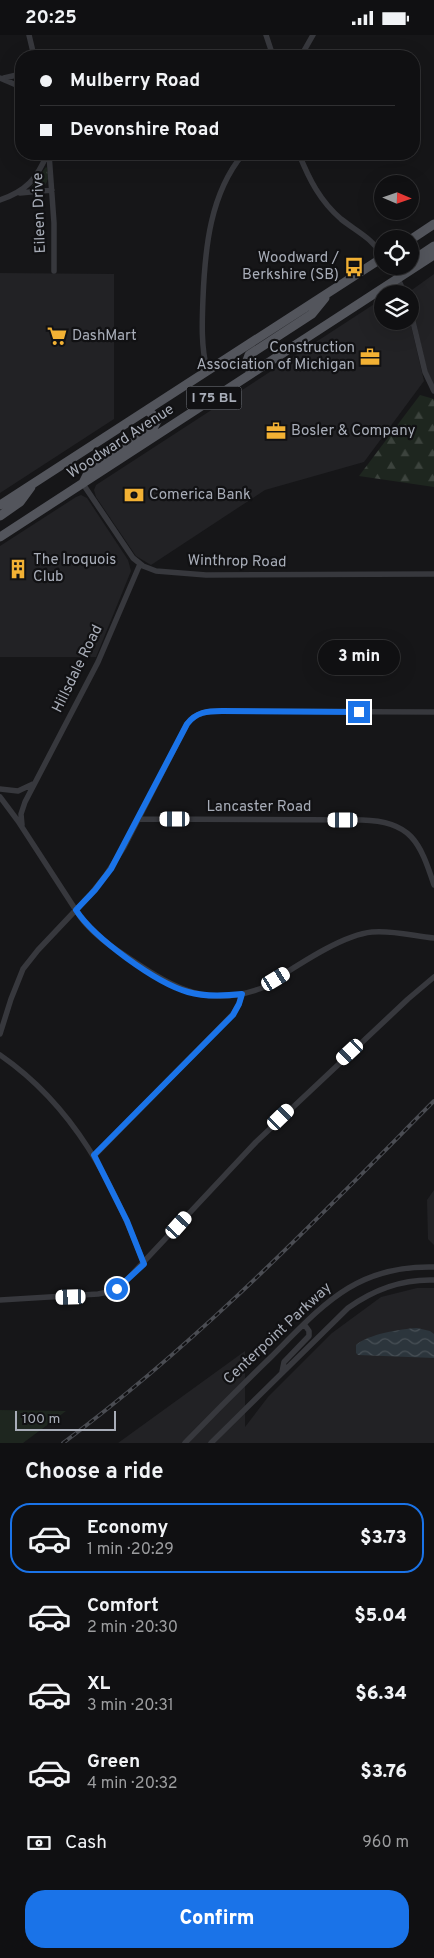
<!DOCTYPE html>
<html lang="en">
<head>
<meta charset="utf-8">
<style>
  body { margin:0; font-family:Overpass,sans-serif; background:#19191b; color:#f1f3f6; height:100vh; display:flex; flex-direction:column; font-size:19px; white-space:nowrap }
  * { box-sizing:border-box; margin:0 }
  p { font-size:16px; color:#9c9d9f }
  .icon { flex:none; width:28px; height:28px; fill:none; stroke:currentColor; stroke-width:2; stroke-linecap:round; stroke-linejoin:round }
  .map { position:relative; height:1408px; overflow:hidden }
  .sheet { display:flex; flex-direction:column; background:#101012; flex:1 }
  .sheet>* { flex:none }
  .guide { position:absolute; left:15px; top:15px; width:405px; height:110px; border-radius:20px; box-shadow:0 5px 20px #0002,0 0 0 1px #303032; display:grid; align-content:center; height:110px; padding:0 25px; background:#101012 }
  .needle { width:32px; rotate:92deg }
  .buttons { position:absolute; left:374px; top:140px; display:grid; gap:10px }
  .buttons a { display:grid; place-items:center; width:45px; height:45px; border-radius:50%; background:#101012; box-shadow:0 5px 20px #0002,0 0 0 1px #303032; font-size:25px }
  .scale { position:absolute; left:15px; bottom:12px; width:101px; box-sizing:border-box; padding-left:5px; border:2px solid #a8adb8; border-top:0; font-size:14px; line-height:18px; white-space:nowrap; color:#a8adb8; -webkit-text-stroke:4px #111113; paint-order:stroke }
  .end { position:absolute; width:22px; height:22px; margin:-11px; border:6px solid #1a73e8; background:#fff; box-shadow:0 0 0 2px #fff }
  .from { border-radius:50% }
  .bubble { position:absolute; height:35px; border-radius:18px; background:#101012; box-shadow:0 5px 20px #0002,0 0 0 1px #303032; font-size:16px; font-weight:800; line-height:35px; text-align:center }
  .car { position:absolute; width:15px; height:30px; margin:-15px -8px; border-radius:6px; box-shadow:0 0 4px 1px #0007; background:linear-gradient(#fff 24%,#345 0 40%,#fff 0 76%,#345 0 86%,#fff 0) }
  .guide b { display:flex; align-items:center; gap:18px; height:48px; font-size:19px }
  .guide b+b { border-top:1px solid #303032 }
  .guide i { width:12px; height:12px; background:#f1f3f6 }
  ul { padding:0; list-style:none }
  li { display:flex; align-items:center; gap:15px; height:70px; margin:0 10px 8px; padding:0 15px; border:2px solid transparent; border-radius:20px }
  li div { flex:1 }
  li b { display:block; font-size:19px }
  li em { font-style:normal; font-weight:800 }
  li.on { border-color:#1a73e8 }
  li>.icon { width:45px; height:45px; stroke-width:1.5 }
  h2 { padding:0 25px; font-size:22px; line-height:60px }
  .pay { display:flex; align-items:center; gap:12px; height:55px; padding:0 25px; font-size:19px }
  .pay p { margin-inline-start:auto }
  .button { display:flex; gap:10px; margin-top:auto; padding:10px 25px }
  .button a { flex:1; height:58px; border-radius:20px; background:#1a73e8; color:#fff; font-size:20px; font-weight:800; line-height:58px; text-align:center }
  .status { display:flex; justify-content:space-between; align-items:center; height:35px; padding:0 25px; background:#101012; direction:ltr }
  .status svg { height:14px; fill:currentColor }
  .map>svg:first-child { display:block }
  .built { fill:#222225 }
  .grass { fill:url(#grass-dots) }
  .forest { fill:url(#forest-firs) }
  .garden { fill:#1e261f }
  .water { fill:url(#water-waves) }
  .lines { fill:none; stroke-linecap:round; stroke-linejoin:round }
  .minor { stroke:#37383d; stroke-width:5.5 }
  .primary { stroke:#53555c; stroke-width:9 }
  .rail-casing { stroke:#4a4c52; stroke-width:4 }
  .rail { stroke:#111113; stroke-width:2; stroke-dasharray:5.5; stroke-linecap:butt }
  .route { stroke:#1a73e8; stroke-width:6 }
  .labels { text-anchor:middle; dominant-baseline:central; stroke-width:4.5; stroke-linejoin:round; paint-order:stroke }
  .shield { fill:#111113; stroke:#7b7e86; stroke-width:1 }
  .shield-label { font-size:14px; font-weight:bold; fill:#a8adb8 }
  .street-label { font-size:15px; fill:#a8adb8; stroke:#111113 }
  .poi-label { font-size:15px; fill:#a8adb8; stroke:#111113; text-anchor:start }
</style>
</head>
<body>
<div class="status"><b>20:25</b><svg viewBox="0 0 49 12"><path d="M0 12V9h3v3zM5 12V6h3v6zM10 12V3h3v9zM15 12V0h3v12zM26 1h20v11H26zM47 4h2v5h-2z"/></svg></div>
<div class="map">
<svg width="434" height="1408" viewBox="0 0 434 1408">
  <defs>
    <pattern id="grass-dots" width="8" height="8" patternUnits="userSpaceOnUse" patternTransform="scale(1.25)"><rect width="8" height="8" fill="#1e261f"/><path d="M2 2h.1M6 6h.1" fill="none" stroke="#3c433d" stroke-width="1.8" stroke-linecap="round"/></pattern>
    <pattern id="forest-firs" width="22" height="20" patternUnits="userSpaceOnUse" patternTransform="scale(1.25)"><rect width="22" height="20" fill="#1e261f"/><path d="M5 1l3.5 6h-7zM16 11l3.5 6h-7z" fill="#3c433d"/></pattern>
    <pattern id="water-waves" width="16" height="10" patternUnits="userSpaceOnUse" patternTransform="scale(1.25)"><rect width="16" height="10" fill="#2c353c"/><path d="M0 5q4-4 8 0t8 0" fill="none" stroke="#485056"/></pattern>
  </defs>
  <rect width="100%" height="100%" fill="#161618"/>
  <path class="built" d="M0,238l114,1v145l-114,74z
    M434,239v112l-7,-15 -18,-79z
    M382,264v22h28l14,60 -60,81 -99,28 -114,75 -15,-9 -40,-59 -2,-7 2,-5z
    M81,460l6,3 41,62 3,11 -35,86h-96v-111l76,-49z
    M434,1155v55l-6,-6 -1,-39z
    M417,1253h17v155h-316l127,-92v76l23,-30 64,-64 49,-36z"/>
  <path class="grass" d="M46,132l1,1 1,11 -3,6 -13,1z"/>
  <path class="forest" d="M420,360l14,4v88l-75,-11z"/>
  <path class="garden" d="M0,1375l66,1 -43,32h-23z"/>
  <path class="water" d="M417,1293l13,3 4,3v24l-76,-3 -2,-2v-8c12,-11 45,-16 61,-17z"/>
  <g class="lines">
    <path class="minor" d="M29,0l5,21
      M266,0l7,21
      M301,21l12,-21
      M0,43l21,9
      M4,43l17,-4
      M49,119l5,69v48
      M299,119c10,25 21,47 42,65 15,12 31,19 41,36
      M20,158l32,-3
      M0,165c26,-9 37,-21 47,-46
      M398,244l7,15
      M410,274l15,63 9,19
      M207,335c-6,-23 -5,-48 -4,-72 2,-50 7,-104 40,-144
      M83,449l50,74 10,8 13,5 50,4 228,-1
      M0,754l18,2 15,-7
      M0,762l18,24 63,97c14,18 32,30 51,42 43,29 77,48 130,28 29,-18 78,-53 110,-56 20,-2 42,4 62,6
      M138,784l224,1c49,1 58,22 72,65
      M22,790l-1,-11 4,-12 73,-140 42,-98
      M0,999l11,-35 12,-30 15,-19 52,-55 16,-20 18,-28 63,-123c9,-12 21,-13 35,-13l212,1
      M0,1020c74,51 113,127 144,209
      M94,1121l139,-142 6,-10 3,-10
      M0,1265l98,-6 10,-2 14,-7 134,-143 152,-143 26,-22
      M282,1337l2,-10 25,-26v-5l-5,-7
      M185,1408c28,-29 57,-58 86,-86 51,-51 84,-92 163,-90
      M211,1408l137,-135c25,-18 54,-29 86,-28"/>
    <path class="primary" d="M410,205l24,-16
      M410,227l24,-16
      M255,336l-8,-4 -1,-4 3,-8 63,-41 13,-16
      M83,448l7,-14 62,-39 5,-9 -4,-6 -6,-5
      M0,470l382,-247
      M0,481l20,-14 11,-15
      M0,502l434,-282"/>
    <defs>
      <path id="rail" d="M63,1408c136,-101 252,-222 371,-342"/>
    </defs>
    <use href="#rail" class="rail-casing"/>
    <use href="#rail" class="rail"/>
  </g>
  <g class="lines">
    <path class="route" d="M117,1254l27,-25 -17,-43 -33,-66 139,-140 6,-11 3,-10c-18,2 -37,3 -54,-2 -32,-9 -94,-54 -112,-82l19,-20 16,-21 76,-145c9,-12 20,-13 35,-13l137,1"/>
  </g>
  <defs>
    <symbol id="bus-bare" viewBox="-9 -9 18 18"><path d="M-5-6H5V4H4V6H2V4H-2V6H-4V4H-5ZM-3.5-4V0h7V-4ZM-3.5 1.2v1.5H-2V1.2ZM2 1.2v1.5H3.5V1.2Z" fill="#f2b134" stroke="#111113" stroke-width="2.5" paint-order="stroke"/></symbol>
    <symbol id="supermarket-bare" viewBox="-9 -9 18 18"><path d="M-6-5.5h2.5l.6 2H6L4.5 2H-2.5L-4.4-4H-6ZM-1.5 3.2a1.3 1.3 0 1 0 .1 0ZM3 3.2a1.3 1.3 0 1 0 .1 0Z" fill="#f2b134" stroke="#111113" stroke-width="2.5" paint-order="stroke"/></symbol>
    <symbol id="office-bare" viewBox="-9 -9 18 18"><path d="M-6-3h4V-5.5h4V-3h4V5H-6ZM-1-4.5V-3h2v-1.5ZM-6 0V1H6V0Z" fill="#f2b134" stroke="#111113" stroke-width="2.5" paint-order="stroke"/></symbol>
    <symbol id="bank-bare" viewBox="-9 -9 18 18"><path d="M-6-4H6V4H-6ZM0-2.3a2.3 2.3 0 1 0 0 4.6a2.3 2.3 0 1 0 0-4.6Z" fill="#f2b134" stroke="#111113" stroke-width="2.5" paint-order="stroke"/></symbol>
    <symbol id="building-bare" viewBox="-9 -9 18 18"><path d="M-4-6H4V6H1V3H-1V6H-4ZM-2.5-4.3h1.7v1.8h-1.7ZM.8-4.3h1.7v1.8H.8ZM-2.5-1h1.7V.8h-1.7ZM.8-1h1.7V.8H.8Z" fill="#f2b134" stroke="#111113" stroke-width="2.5" paint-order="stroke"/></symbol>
  </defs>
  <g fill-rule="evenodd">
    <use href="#bus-bare" x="340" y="218" width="28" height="28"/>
    <use href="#supermarket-bare" x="43" y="287" width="28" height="28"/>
    <use href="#office-bare" x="356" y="308" width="28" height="28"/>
    <use href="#office-bare" x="262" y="382" width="28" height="28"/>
    <use href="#bank-bare" x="120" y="446" width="28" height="28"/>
    <use href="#building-bare" x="4" y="520" width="28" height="28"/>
  </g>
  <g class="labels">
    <rect class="shield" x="186.5" y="351.5" width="55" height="23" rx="4"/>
    <g class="shield-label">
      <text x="214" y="363">I 75 BL</text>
    </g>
    <g class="street-label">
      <text transform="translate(40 178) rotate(-92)">Eileen Drive</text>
      <text transform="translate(121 407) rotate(-33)">Woodward Avenue</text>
      <text transform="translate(237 527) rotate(1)">Winthrop Road</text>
      <text transform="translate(78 634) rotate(-64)">Hillsdale Road</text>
      <text x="259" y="772">Lancaster Road</text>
      <text transform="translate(278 1299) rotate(-43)">Centerpoint Parkway</text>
    </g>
    <g class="poi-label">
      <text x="339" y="223" text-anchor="end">Woodward /<tspan x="339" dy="17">Berkshire (SB)</tspan></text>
      <text x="72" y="301">DashMart</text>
      <text x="355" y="313" text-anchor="end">Construction<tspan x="355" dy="17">Association of Michigan</tspan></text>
      <text x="291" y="396">Bosler &amp; Company</text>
      <text x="149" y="460">Comerica Bank</text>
      <text x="33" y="525">The Iroquois<tspan x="33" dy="17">Club</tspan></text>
    </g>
  </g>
</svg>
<div class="buttons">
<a><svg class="needle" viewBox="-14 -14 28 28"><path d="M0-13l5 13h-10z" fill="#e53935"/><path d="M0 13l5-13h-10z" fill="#9c9d9f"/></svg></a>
<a><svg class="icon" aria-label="locate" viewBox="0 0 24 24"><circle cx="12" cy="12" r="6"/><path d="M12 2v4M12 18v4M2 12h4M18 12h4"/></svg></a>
<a><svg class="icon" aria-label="layers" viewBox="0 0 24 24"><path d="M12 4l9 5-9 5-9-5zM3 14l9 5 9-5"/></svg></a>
</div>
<div class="scale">100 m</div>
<i class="end from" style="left:117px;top:1254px"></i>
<i class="end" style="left:359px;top:677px"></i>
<div class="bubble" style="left:318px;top:605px;width:82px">3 min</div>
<i class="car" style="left:175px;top:784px;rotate:270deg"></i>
<i class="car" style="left:343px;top:785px;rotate:270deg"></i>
<i class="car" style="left:276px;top:944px;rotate:59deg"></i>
<i class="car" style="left:350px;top:1017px;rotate:227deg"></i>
<i class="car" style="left:281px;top:1082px;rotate:46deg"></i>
<i class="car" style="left:179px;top:1190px;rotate:42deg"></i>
<i class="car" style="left:71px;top:1262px;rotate:268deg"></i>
<div class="guide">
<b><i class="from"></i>Mulberry Road</b>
<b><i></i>Devonshire Road</b>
</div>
</div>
<section class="sheet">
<h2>Choose a ride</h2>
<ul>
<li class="on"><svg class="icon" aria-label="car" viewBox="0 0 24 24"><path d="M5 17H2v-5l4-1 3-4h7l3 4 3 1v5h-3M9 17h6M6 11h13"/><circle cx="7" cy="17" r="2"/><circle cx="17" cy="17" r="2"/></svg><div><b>Economy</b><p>1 min · 20:29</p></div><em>$3.73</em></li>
<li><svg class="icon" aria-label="car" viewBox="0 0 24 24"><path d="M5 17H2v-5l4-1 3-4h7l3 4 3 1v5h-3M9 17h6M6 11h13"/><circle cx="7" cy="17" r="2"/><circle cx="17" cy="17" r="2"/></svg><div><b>Comfort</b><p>2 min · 20:30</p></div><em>$5.04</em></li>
<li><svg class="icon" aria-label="car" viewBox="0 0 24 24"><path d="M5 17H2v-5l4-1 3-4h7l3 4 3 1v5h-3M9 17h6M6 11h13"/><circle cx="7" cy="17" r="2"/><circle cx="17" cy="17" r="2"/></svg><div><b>XL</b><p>3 min · 20:31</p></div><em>$6.34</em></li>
<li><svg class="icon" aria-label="car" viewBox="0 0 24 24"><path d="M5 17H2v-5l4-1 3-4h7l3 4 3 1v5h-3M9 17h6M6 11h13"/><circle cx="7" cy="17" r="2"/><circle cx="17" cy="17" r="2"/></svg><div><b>Green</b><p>4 min · 20:32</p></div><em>$3.76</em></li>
</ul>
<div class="pay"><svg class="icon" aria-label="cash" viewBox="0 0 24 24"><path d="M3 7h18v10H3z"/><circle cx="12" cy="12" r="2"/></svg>Cash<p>960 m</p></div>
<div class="button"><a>Confirm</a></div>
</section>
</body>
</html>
